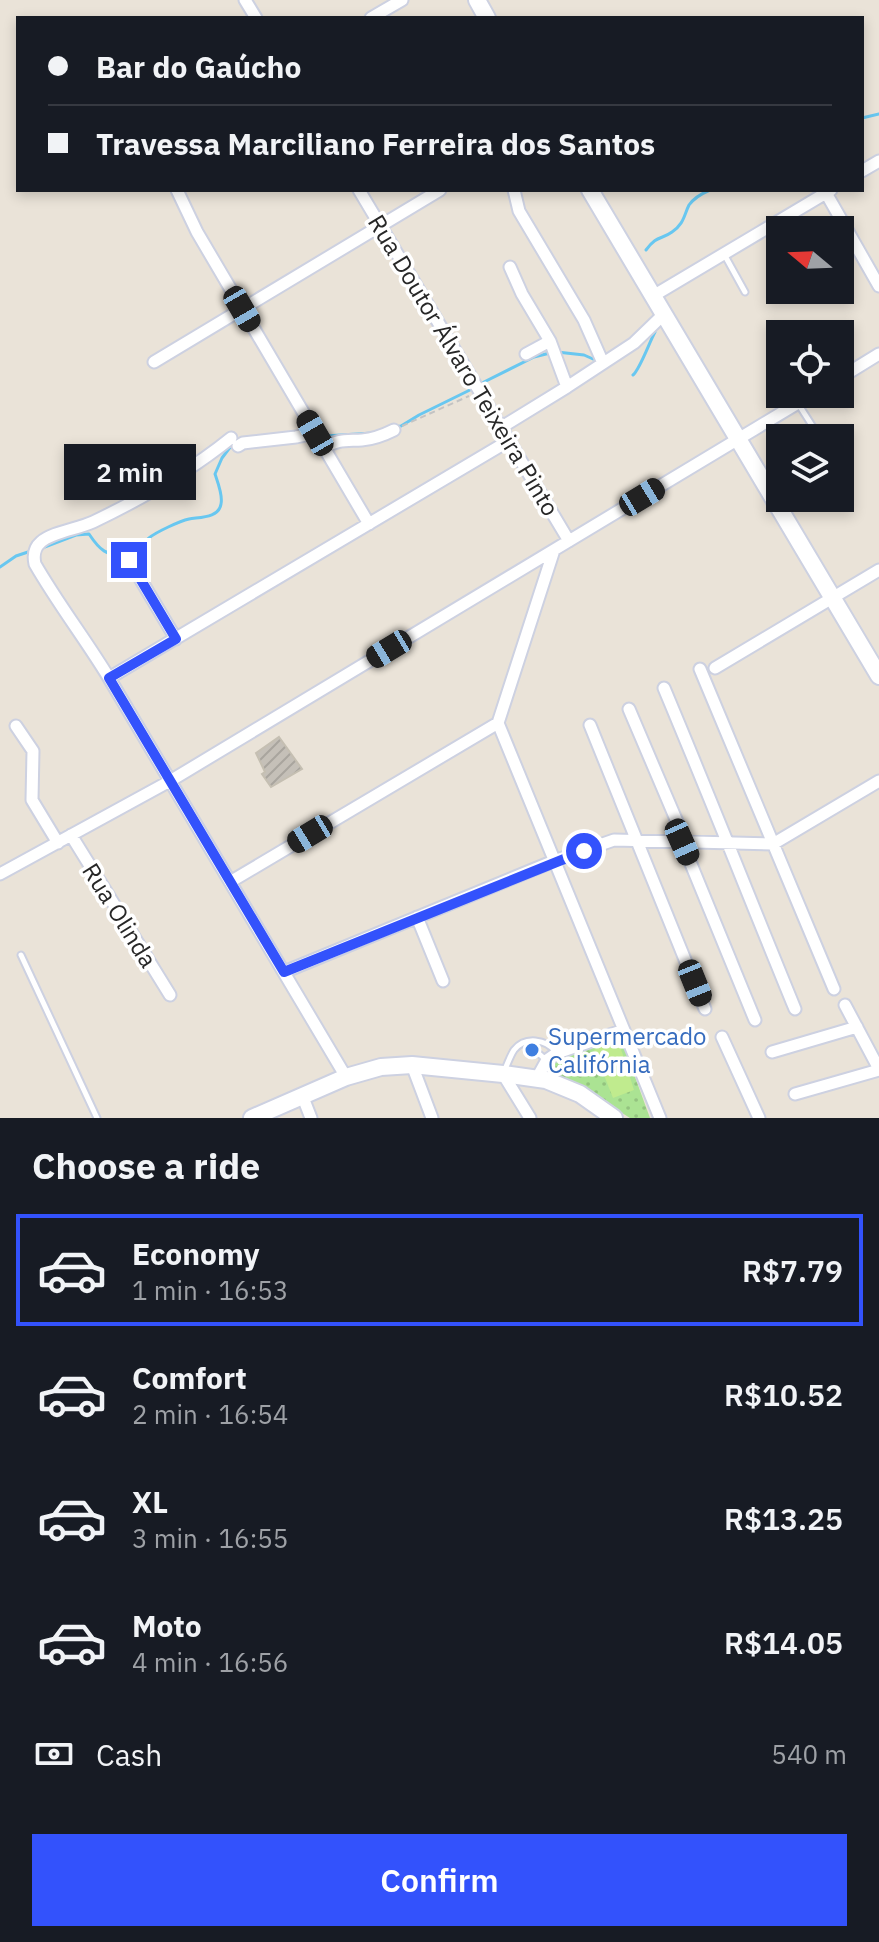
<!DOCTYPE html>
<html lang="en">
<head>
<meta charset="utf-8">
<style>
  body { margin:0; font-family:"IBM Plex Sans",sans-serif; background:#20242c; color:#f1f3f6; height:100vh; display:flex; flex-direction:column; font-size:30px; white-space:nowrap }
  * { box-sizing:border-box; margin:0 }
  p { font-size:26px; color:#9ea1a6 }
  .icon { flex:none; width:44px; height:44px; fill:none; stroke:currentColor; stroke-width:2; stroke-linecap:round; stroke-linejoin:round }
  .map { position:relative; height:1118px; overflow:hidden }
  .panel { display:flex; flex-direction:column; background:#171b24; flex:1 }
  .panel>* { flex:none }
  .guide { position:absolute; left:16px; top:16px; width:848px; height:176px; border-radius:0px; box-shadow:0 4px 12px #0003; display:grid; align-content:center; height:176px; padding:0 32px; background:#171b24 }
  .needle { width:52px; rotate:289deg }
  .fabs { position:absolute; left:766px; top:216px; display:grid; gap:16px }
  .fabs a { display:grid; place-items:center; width:88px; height:88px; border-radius:0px; background:#171b24; box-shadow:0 4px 12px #0003; font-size:40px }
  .end { position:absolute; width:36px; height:36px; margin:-18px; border:10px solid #3352fc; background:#fff; box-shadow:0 0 0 4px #fff }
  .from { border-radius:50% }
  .bubble { position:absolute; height:56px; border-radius:0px; background:#171b24; box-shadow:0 4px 12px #0003; font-size:26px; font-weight:600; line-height:56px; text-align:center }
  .car { position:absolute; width:24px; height:48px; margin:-24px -12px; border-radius:10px; box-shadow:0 0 6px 2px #0007; background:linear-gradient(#222 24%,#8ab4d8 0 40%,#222 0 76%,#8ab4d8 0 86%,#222 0) }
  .guide b { display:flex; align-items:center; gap:28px; height:76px; font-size:30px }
  .guide b+b { border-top:2px solid #363941 }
  .guide i { width:20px; height:20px; background:#f1f3f6 }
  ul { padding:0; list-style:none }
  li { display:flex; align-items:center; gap:24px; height:112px; margin:0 16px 12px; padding:0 16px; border:4px solid transparent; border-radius:0px }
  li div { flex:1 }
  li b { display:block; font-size:30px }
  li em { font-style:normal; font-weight:600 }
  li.current { border-color:#3352fc }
  li>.icon { width:72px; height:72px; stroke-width:1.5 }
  h2 { padding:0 32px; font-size:36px; line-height:96px }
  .pay { display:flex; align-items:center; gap:20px; height:88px; padding:0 32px; font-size:30px }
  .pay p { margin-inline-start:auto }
  .cta { display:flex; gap:16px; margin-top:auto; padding:16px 32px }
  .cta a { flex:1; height:92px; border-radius:0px; background:#3352fc; color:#fff; font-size:32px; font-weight:600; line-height:92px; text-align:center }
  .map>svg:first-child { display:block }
  .park { fill:url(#park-dots) }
  .pitch { fill:#c0eb8e }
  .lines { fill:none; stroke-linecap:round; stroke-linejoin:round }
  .stream { stroke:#68c7f0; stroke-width:3 }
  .building { fill:url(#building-hatch); stroke:#c5bfb2; stroke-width:2 }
  .lane-casing { stroke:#cdd1e1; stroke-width:9 }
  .street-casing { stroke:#cdd1e1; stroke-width:15 }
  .secondary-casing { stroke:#cdd1e1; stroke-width:20 }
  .path { stroke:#c3c3c3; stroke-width:2; stroke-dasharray:6 4; stroke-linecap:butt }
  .lane { stroke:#fff; stroke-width:5 }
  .street { stroke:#fff; stroke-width:11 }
  .secondary { stroke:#fff; stroke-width:16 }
  .route { stroke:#3352fc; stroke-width:10 }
  .shop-dot { fill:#3f7fe0; stroke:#fff; stroke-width:3 }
  .labels { text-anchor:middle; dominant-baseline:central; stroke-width:7; stroke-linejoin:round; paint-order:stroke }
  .street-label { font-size:24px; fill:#272727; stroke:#fff }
  .shop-label { font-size:24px; fill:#366cbe; stroke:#fff; text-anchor:start }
</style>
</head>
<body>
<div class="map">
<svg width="879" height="1118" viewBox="0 0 879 1118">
  <defs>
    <pattern id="park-dots" width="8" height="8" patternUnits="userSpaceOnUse" patternTransform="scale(2)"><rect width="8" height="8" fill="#abe393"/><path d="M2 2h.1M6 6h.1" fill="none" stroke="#93c37f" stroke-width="1.8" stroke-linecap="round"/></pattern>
    <pattern id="building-hatch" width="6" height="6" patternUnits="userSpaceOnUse" patternTransform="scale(2)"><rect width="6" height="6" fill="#c5c0b8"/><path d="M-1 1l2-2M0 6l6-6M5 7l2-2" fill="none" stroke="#a9a59e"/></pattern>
  </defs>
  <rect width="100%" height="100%" fill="#eae3d8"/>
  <path class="park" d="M620,1036l30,82h-20l-44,-28 -39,-17 4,-8 7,-6z"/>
  <path class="pitch" d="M618,1039l16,51 -21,8 -19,-48z"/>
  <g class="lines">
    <path class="stream" d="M862,118l17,-4
      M646,250c11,-15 15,-10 26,-18 12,-8 12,-17 17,-27 5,-7 14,-12 21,-15
      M557,352l27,3 9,4
      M633,375c7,-6 16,-32 22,-43
      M480,384l54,-27 16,-4
      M395,427l6,-1 18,-11 55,-27
      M325,436l48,-3
      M42,548l34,-13 13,-1c12,18 16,19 36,24
      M132,559h3c3,-8 8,-16 14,-21 7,-6 31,-17 40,-19 11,-2 30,-1 32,-15 2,-9 -3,-21 -6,-30l7,-16 12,-16
      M0,567l16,-11 12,-4"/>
  </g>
  <path class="building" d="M279,737l23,32 -31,18 -9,-13 3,-2 -9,-19z"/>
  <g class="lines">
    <defs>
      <path id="lane" d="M724,254l21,38
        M799,405l21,33
        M840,470l3,5
        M21,955l76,163
        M527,1043l19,17
        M505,1069c3,-6 5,-13 9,-19 11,-14 32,-11 42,2"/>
      <path id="street" d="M245,0l11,18
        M371,18l31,-18
        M862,171l17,-10
        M177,190l20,42 172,292
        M359,190l210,351
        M514,190l5,21 65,109 19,43
        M826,193l53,93
        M510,267l12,27 28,47 17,46
        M653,296l178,-106
        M526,354l24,-13
        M154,362l286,-172
        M840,378l39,-24
        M502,427l65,-40 67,-44 30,-29
        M231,438c-42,34 -90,61 -138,84 -15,7 -41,10 -52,20 -7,6 -8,13 -6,22 23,40 51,76 74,114l237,399
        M238,446l5,-3 53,-6 19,-4
        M324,448c13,-9 23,-7 38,-8 12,-1 22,-5 32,-10
        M554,550l-56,173 162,395
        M129,560l47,79
        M715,668l164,-98
        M700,669l134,320
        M109,678l401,-238
        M664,688c45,107 87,214 131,321
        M629,709l49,115 4,18 73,178
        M590,725l115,284
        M16,726l17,25 -1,49 26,43
        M71,835l99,160
        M0,874l170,-93 643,-387
        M230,882l268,-159
        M417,917l26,64
        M284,972l270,-111 60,-21 159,4 106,-63
        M845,1005l34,64
        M722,1037l37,81
        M772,1052l85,-25
        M412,1065l20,53
        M503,1074l27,44
        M537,1078l10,-18 10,-7 67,-23
        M795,1094l84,-24
        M302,1095l9,23"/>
      <path id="secondary" d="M477,0l10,18
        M590,190l289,486
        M252,1118l94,-41 35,-10 31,-2 91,9 43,6 34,14 34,24"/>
    </defs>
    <use href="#lane" class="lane-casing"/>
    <use href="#street" class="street-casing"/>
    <use href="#secondary" class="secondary-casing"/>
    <path class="path" d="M402,426l67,-30"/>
    <use href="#lane" class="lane"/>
    <use href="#street" class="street"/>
    <use href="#secondary" class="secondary"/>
  </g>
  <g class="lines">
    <path class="route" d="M129,560l47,79 -67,39 175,294 300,-121"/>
  </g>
  <circle class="shop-dot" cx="532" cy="1050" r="8"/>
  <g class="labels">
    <g class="street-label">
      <text transform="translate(464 365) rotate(59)">Rua Doutor Álvaro Teixeira Pinto</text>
      <text transform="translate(120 915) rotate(58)">Rua Olinda</text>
    </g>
    <g class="shop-label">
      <text x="548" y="1036">Supermercado<tspan x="548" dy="28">Califórnia</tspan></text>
    </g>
  </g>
</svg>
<div class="fabs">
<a><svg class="needle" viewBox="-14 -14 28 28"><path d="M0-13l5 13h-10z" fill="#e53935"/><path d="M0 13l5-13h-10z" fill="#9ea1a6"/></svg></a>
<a><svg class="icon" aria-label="locate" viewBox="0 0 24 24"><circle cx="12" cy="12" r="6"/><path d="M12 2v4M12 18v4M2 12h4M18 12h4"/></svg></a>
<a><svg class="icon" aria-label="layers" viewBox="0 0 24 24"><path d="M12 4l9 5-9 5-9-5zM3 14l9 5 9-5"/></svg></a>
</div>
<i class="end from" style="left:584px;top:851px"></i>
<i class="end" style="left:129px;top:560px"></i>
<div class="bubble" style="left:64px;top:444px;width:132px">2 min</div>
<i class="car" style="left:242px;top:309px;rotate:150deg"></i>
<i class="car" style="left:315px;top:433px;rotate:330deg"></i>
<i class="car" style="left:642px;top:497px;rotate:59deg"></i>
<i class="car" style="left:389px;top:649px;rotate:239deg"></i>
<i class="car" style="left:310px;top:834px;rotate:239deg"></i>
<i class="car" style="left:682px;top:842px;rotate:156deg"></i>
<i class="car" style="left:695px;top:983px;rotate:158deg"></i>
<div class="guide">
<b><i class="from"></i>Bar do Gaúcho</b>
<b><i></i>Travessa Marciliano Ferreira dos Santos</b>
</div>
</div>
<section class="panel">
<h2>Choose a ride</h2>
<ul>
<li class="current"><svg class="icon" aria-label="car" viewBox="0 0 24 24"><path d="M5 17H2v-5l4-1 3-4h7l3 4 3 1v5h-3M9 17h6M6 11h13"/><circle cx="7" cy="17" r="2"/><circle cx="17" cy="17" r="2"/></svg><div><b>Economy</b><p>1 min · 16:53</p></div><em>R$7.79</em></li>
<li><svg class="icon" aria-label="car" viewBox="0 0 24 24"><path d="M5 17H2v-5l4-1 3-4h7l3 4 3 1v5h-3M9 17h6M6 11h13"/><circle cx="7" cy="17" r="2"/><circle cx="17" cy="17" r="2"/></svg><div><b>Comfort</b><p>2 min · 16:54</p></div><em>R$10.52</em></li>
<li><svg class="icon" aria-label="car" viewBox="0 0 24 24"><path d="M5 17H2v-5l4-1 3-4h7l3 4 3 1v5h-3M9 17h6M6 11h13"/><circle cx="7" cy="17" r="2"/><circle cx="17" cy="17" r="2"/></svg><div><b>XL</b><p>3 min · 16:55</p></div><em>R$13.25</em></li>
<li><svg class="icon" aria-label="car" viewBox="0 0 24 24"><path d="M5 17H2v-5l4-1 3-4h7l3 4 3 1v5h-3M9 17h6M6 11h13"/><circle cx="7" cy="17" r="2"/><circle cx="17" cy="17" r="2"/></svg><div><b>Moto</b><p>4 min · 16:56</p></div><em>R$14.05</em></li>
</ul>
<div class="pay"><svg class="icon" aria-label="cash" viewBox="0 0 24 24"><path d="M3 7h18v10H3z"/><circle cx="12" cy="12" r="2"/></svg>Cash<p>540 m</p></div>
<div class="cta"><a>Confirm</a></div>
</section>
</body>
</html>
